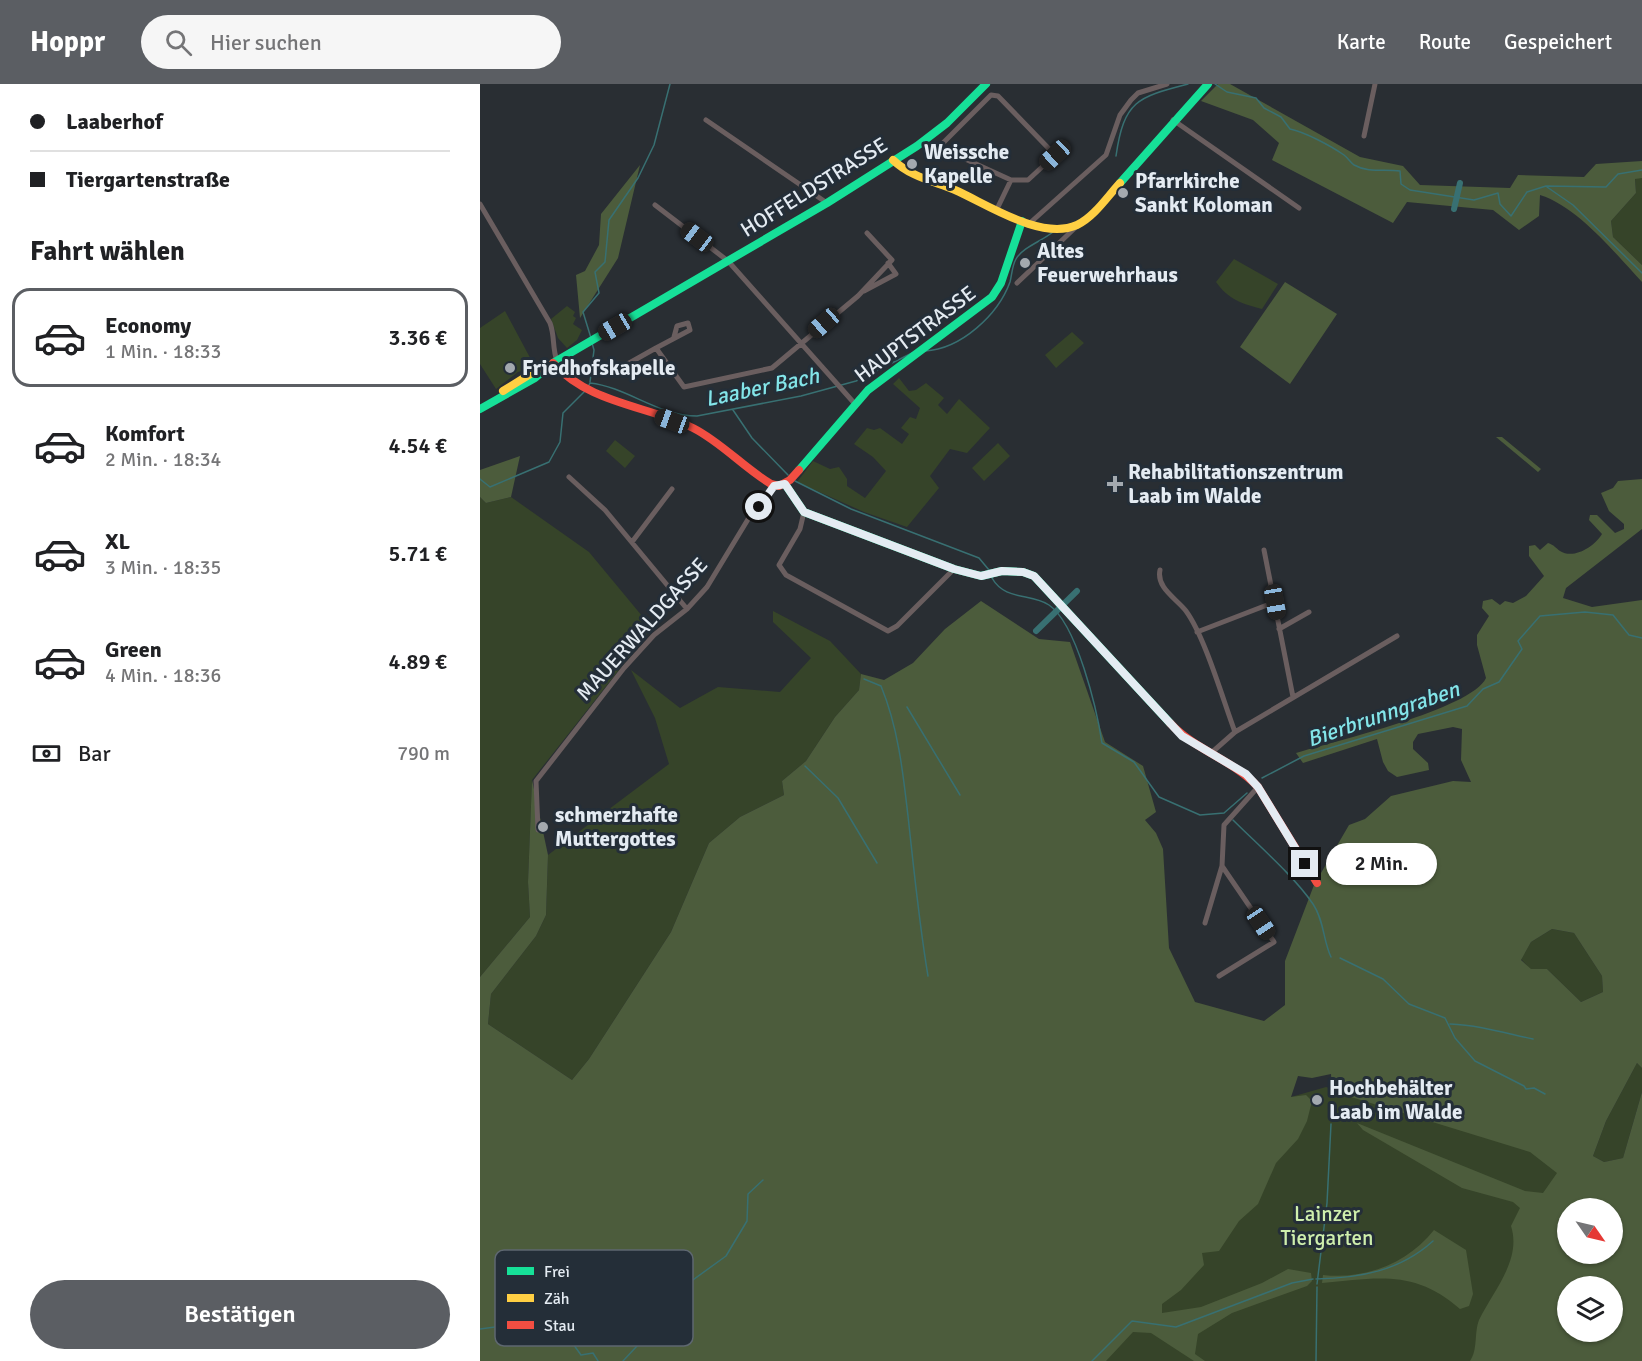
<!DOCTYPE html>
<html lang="de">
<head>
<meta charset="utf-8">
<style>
  body { margin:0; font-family:Signika,sans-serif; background:#f6f6f6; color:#202124; height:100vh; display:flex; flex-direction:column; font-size:22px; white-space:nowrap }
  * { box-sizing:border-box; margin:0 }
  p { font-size:20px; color:#757577 }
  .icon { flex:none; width:33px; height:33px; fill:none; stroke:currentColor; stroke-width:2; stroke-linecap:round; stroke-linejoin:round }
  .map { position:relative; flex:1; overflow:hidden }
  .drawer { display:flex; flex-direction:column; background:#fff; width:480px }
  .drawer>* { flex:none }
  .guide { display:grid; align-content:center; height:132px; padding:0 30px; background:#fff }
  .needle { width:39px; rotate:124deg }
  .tools { position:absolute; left:1077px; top:1114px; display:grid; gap:12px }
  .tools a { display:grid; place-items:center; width:66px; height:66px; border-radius:50%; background:#fff; box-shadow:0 2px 4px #0004; font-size:30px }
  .end { position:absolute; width:27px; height:27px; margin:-14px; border:8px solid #e4ebf2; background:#111; box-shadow:0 0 0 3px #111 }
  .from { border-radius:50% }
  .bubble { position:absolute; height:42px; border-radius:21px; background:#fff; box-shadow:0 2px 4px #0004; font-size:20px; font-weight:600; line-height:42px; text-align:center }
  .car { position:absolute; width:18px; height:36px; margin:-18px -9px; border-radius:8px; box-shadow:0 0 4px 2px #0007; background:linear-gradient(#222 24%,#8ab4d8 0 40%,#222 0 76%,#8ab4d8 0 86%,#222 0) }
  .guide b { display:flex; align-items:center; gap:21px; height:57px; font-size:22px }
  .guide b+b { border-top:2px solid #e0e0e0 }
  .guide i { width:15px; height:15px; background:#202124 }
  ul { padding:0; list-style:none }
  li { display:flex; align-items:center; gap:18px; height:99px; margin:0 12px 9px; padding:0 18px; border:3px solid transparent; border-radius:18px }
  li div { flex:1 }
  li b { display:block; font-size:22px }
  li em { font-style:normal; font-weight:600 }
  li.on { border-color:#5b5e63 }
  li>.icon { width:54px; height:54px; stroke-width:1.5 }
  h2 { padding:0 30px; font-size:27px; line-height:72px }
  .pay { display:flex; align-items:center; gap:15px; height:66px; padding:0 30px; font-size:22px }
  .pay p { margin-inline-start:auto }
  .cta { display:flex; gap:12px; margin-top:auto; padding:12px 30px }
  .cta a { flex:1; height:69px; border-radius:36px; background:#5b5e63; color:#fff; font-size:24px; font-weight:600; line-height:69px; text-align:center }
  header { display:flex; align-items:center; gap:36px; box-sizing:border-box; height:84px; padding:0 30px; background:#5b5e63; color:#fff }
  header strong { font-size:28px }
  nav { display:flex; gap:33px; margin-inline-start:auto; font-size:21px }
  .search { width:420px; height:54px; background:#f6f6f6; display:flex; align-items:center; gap:15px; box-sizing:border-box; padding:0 21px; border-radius:33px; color:#757577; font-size:22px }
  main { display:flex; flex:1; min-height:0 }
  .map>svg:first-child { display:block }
  .green { fill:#364429; fill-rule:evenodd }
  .forest { fill:#4c5c3c; fill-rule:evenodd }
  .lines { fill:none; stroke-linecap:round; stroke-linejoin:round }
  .stream { stroke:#387072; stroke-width:1.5 }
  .canal { stroke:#387072; stroke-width:6 }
  .street { stroke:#6a5e5f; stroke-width:5 }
  .fast { stroke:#16e098; stroke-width:8 }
  .slow { stroke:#ffcf43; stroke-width:8 }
  .jam { stroke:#f24e42; stroke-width:8 }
  .route { stroke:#e4ebf2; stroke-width:8 }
  .poi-dot { fill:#a3a9af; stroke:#242e38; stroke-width:2 }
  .labels { text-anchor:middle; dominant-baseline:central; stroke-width:6; stroke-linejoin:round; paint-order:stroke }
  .poi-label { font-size:21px; font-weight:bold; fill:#e4ebf2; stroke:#242e38; text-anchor:start }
  .street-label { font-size:21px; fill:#e4ebf2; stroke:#242e38 }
  .park-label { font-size:21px; fill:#cfefad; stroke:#242e38 }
  .water-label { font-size:22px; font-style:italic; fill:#83e5e9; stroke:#242e38 }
  .key { fill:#242e38; stroke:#5e6770; stroke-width:1.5 }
  .key-label { font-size:16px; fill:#e4ebf2 }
</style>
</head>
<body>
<header>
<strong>Hoppr</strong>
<div class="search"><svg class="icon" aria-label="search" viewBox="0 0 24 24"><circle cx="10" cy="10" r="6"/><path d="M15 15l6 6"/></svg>Hier suchen</div>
<nav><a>Karte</a><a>Route</a><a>Gespeichert</a></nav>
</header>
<main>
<section class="drawer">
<div class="guide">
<b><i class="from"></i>Laaberhof</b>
<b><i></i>Tiergartenstraße</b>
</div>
<h2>Fahrt wählen</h2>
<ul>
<li class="on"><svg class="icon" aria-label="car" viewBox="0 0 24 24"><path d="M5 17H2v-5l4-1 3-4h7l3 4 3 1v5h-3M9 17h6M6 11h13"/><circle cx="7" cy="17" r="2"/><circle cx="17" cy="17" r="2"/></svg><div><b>Economy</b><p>1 Min. · 18:33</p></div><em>3.36 €</em></li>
<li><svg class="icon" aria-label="car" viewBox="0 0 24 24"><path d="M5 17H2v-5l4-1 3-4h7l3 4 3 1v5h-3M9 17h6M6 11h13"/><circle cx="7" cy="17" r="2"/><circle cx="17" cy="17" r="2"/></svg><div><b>Komfort</b><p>2 Min. · 18:34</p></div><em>4.54 €</em></li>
<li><svg class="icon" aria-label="car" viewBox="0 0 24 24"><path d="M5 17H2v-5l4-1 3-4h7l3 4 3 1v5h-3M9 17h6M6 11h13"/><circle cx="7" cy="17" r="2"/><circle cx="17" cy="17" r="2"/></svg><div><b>XL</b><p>3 Min. · 18:35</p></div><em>5.71 €</em></li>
<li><svg class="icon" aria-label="car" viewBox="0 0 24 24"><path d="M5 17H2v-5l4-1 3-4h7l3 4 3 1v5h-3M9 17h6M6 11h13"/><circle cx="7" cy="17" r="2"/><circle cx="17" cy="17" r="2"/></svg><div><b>Green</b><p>4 Min. · 18:36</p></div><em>4.89 €</em></li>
</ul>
<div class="pay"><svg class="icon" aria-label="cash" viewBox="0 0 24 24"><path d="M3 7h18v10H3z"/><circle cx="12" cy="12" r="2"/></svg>Bar<p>790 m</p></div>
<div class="cta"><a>Bestätigen</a></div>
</section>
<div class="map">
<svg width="1162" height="1277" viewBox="0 0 1162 1277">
  <rect width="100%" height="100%" fill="#292e33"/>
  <path class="green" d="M1155,94h7v87l-29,-28 -2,-16 25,-28z
    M754,175l44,25 -16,25c-20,-5 -34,-10 -46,-27z
    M87,222l8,6 -2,4 3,2 -3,6 9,6 -5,10 -10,8 -9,-10 -7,-19z
    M25,227l30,56 -17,5 -22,17 -16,-25v-36z
    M592,248l12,11 -28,25 -11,-13z
    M419,294l10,13 7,-1 10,-7 18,15 -6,7 9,9 12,-15 31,29 -23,25 -17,-4 -20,27 9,12 -32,39 -43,-15 -67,-30 16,-21 17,8 9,-2 8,12v7l18,12 21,-27 -13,-14 -19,-13 13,-16 7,2 6,-2 22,16 7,-10 -8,-6 9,-11 6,2 4,-11 -27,-24z
    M135,356l20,16 -10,12 -19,-17z
    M518,359l12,13 -26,25 -12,-13z
    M0,413l6,6 25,-6 78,55 63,76 -120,152 -4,102 2,35 -50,60z
    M293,527l57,30 31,33 -2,16 -24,27 -29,44 -24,20 2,14 -44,22 -31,26 -38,89 -82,127 -17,21 -84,-56 3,-30 45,-58 10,-21 2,-60 121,-91 -14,-46 -24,-48 49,38 38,-21 62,5 31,-34 -38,-36z
    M1072,845l22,4 28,43 1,16 -22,10 -34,-33 -16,1 -10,-11 10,-17z
    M1157,979l5,5v24l-19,66 -19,4 -11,-6 13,-35z
    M846,1003l212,62 66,60h-36v45h44l30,107h-1162v-101l469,-66zM1088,1203h44v45h-44z"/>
  <path class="forest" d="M738,0h12l130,73 43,9 17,19 90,3 8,-13 66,2 12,-13 46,-3v17l-7,1 1,14 -25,28 2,16 29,28v17c-27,-29 -64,-75 -102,-87l-1,21 -20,14 -26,-20 -86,-8 -14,21 -121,-63 7,-17 -26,-23 -52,-19z
    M160,81l-22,93 -38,60 -4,-43 9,-4 14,-26 2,-31z
    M805,198l52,32 -47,70 -50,-37z
    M1016,353h6l39,32 -3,3z
    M40,372l-9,41 -25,6 -6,-6v-27z
    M1162,395v50l-76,59 -3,10 29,9 50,-7v468l-5,-5 -31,58 -13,35 11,6 19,-4 19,-66v269h-172c8,-11 4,-28 9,-41 14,-29 43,-60 32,-94l9,-18 -7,-6 -51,-14 -99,-58 -6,-7 168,68 18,2 14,-20 -27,-21 -192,-59 -6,-3 -1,-16 -19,4 -14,-2 -7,21 15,-2 6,6 -5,20 -9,18 -22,24 -18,41 -19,17 -20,30 -17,2 2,12 -23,25 -19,14v9l39,-6 61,-24 26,-14 23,4 1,8 -5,5 -75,27 -34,21 -3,20 10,7h-11l-43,-28 -18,-1 -27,29h-626v-384l50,-60 -2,-35 4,-102 16,75 -2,60 -10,21 -45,58 -3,30 84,56 17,-21 82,-127 38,-89 31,-26 44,-22 -2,-14 24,-20 29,-44 24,-27 2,-16 23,6 29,-17 32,-34 36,-28 58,38 31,3 35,100 38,24 13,46 -11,8 11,13 7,16 6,99 26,54 69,19 21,-16v-44l29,-76 35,-60 16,-6 26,-23 62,-15 18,1 -10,-22 1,-31 -9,-2 -35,7 -5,8v7l15,14 1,7 -32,7 -9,-6 -5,-9 -6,-23 -74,24 -7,-10c36,-11 176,-44 190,-75l-9,-33v-10l12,-19 -7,-8 1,-7 9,-2 8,6 5,-4 8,2 13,-7 18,-20 -15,-20v-10l6,-1 5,5 8,-7c6,2 8,5 12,8 14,9 35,-5 42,-17l-13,-14 1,-5h7l18,18 9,-4v-5l-15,-13 -8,-18 12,-5 5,-7zM1072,845l22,4 28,43 1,16 -22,10 -34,-33h-16l-10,-9 10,-18zM1088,1125h44v45h-44zM1088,1203h44v45h-44z
    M954,1146l32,20 7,44 -4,12 -9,3c-45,-40 -83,-31 -138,-26l1,-8c42,5 85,-12 111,-45z"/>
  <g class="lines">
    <path class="stream" d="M735,0l12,8 29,6 8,10 17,9 9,12c15,3 41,17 54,26 4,3 6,7 10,10 14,8 31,4 46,6l1,13 9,6 64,10 24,-7 2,11 11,12 16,-24 19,-6 60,1 12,-13 24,-4
      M636,72c8,-56 22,-59 72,-72
      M1067,103l26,18 69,68
      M111,254l-8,-26 16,-19 -4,-21 10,-10 4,-42 29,-42 16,-33 16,-61
      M445,267c36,-2 73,-36 85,-69 2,-8 2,-16 6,-23 7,-12 26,-18 37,-27
      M110,298l4,-32 -2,-7
      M108,303l2,-4c37,4 68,33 107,33l104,-20 55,-15 58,-29
      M253,326l19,28 36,37
      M0,395l10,8 59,-25 11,-20 3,-29 22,-22
      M315,397l56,28 128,49 10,12
      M512,494c13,23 39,15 57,27 28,19 48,105 53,138l32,19 25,35 41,18 24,-2 23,-20
      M384,595l17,7c17,41 22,86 27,130 6,54 11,107 20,160
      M427,623l53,88
      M325,682l33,32 39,65
      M782,694l42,-22 163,-50 16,-17 16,-7 23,-33 -4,-8 22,-25 45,-4 28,3 16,20 13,3
      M753,736c25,25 61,56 80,84 11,16 10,36 18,53
      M860,874l43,21 26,25 36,14 10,20 20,23 49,25 2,3 8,-1 11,6
      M970,940c29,1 55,9 83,15
      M836,1195c44,-1 84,-8 117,-38
      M837,1200l10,-81 4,-79
      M0,1245l52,-7 29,5 20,28 12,-2 5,8
      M143,1277l14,-15 2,-11 25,-20 -1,-9 15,-5 1,-11 47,-34 21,-35 1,-27 15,-14
      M612,1277l40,-40 44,6 116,-44 21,-4
      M836,1277l1,-74"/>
    <path class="canal" d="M974,125l6,-26
      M556,547l41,-40"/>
    <path class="street" d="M226,36l121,83
      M693,36l126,88
      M884,52l11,-52
      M0,120l70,119c5,13 2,25 7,38
      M175,121l73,56 127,143
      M516,127l15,-31 -72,-33 52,-52 7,1 57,59 -27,25h-17
      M551,138l75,-67 14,-40 11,-15 7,-7 29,-9
      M537,199l60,-57
      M384,207l32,-17 -8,-11
      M194,253l3,-11 11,-3 2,7 -34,18 28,39 88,-19 86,-72 34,-36 -25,-27
      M82,274l10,20
      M135,287l41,-23
      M89,393l36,33 82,99
      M324,428l-4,17 -21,36 7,10 102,56 9,-5 57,-57
      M152,458l40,-53
      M784,466l29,147
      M680,486c-4,18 17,29 26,41 19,26 37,89 49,121
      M799,545l30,-17
      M717,548l78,-30
      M730,670l25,-22 162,-96
      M58,746l-2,-49 88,-113 30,-33 33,-26 20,-22 43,-71 24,-30
      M725,839l17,-57 2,-41 34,-38
      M739,892l55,-34 -52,-76"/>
    <path class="fast" d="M640,99l88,-99
      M0,325l55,-31 18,-15 274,-160 90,-57 30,-23 39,-39
      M319,386l69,-80 124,-93 9,-14 21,-62
      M305,400l19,28 150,57 27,7 21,-5 21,1 11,4 136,147"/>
    <path class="slow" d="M413,76c18,17 40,21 62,30 32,14 86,51 122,35 17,-8 30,-28 43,-42
      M23,307l37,-23"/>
    <path class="jam" d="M73,279c37,41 93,42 140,65 28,14 51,40 78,56l8,2 11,-6 9,-10
      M690,639c25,27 63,37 88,64l59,96"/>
  </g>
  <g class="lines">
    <path class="route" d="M279,423l15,-21 11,-2 19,28 150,57 27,7 21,-5 21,1 11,4 148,160 64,38 12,13 47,77"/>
  </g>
  <g class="poi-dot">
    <circle cx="432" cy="80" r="6"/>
    <circle cx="643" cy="109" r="6"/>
    <circle cx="545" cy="179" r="6"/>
    <circle cx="30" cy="284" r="6"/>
    <path d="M632 391h6v6h6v6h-6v6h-6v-6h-6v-6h6z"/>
    <circle cx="63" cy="743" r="6"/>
    <circle cx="837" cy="1016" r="6"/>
  </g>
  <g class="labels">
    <g class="poi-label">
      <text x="444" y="68">Weissche<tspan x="444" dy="24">Kapelle</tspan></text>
      <text x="655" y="97">Pfarrkirche<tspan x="655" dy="24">Sankt Koloman</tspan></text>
      <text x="557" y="167">Altes<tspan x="557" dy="24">Feuerwehrhaus</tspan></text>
      <text x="42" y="284">Friedhofskapelle</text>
      <text x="648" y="388">Rehabilitationszentrum<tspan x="648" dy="24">Laab im Walde</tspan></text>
      <text x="75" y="731">schmerzhafte<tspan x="75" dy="24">Muttergottes</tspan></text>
      <text x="849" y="1004">Hochbehälter<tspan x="849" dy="24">Laab im Walde</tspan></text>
    </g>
    <g class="street-label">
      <text transform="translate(334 103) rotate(-32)">HOFFELDSTRASSE</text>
      <text transform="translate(435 250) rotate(-37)">HAUPTSTRASSE</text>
      <text transform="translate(162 545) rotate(-48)">MAUERWALDGASSE</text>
    </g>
    <g class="park-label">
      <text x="847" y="1130">Lainzer<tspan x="847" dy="24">Tiergarten</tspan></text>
    </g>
    <g class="water-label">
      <text transform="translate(282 303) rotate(-12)">Laaber Bach</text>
      <text transform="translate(903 630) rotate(-19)">Bierbrunngraben</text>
    </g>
  </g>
  <rect x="15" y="1166" width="198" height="96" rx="9" class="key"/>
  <rect x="27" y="1183" width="27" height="8" fill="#16e098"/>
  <rect x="27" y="1210" width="27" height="8" fill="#ffcf43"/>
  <rect x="27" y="1237" width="27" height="8" fill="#f24e42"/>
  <g class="key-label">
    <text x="64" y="1193">Frei</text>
    <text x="64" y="1220">Zäh</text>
    <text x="64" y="1247">Stau</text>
  </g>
</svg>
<div class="tools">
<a><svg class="needle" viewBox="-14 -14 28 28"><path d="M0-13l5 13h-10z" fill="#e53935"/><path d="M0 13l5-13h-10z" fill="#757577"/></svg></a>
<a><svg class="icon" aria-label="layers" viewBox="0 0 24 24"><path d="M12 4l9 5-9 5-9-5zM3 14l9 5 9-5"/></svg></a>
</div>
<i class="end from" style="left:279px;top:423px"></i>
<i class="end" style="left:825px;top:780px"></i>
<div class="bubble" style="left:846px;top:759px;width:111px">2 Min.</div>
<i class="car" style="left:575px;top:71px;rotate:227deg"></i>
<i class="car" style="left:217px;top:153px;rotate:307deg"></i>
<i class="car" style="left:344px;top:239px;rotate:229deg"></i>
<i class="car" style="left:135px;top:243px;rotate:240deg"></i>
<i class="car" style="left:192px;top:337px;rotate:290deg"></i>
<i class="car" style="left:795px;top:518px;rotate:170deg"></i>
<i class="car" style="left:781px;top:839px;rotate:146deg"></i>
</div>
</main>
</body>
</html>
